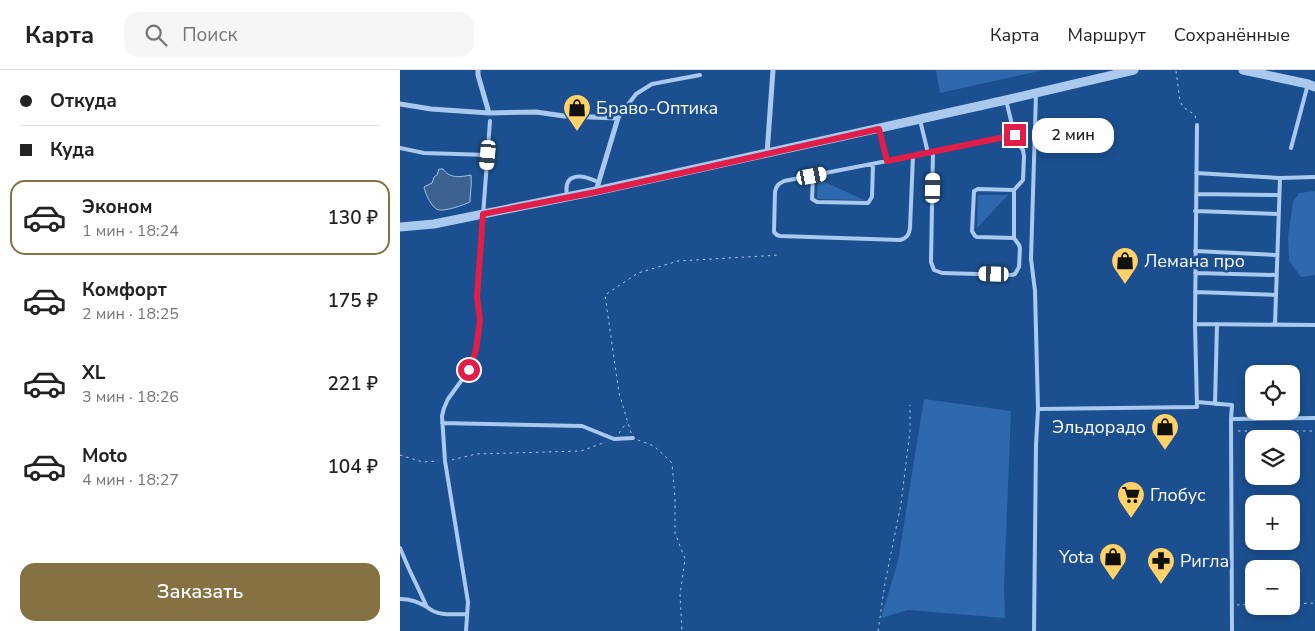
<!DOCTYPE html>
<html lang="ru">
<head>
<meta charset="utf-8">
<style>
  body { margin:0; font-family:"Nunito Sans",sans-serif; background:#f6f6f6; color:#222; height:100vh; display:flex; flex-direction:column; font-size:19px; white-space:nowrap }
  * { box-sizing:border-box; margin:0 }
  p { font-size:16px; color:#767676 }
  .icon { flex:none; width:28px; height:28px; fill:none; stroke:currentColor; stroke-width:2; stroke-linecap:round; stroke-linejoin:round }
  .map { position:relative; flex:1; overflow:hidden }
  .details { display:flex; flex-direction:column; background:#fff; width:400px }
  .details>* { flex:none }
  .banner { display:grid; align-content:center; height:110px; padding:0 20px; background:#fff }
  .tools { position:absolute; left:845px; top:295px; display:grid; gap:10px }
  .tools a { display:grid; place-items:center; width:55px; height:55px; border-radius:10px; background:#fff; box-shadow:0 2px 8px #0003; font-size:25px }
  .end { position:absolute; width:22px; height:22px; margin:-11px; border:6px solid #e11d48; background:#fff; box-shadow:0 0 0 2px #fff }
  .from { border-radius:50% }
  .bubble { position:absolute; height:35px; border-radius:15px; background:#fff; box-shadow:0 2px 8px #0003; font-size:16px; font-weight:600; line-height:35px; text-align:center }
  .car { position:absolute; width:15px; height:30px; margin:-15px -8px; border-radius:6px; box-shadow:0 0 4px 1px #0007; background:linear-gradient(#fff 24%,#345 0 40%,#fff 0 76%,#345 0 86%,#fff 0) }
  .banner b { display:flex; align-items:center; gap:18px; height:48px; font-size:19px }
  .banner b+b { border-top:1px solid #e0e0e0 }
  .banner i { width:12px; height:12px; background:#222 }
  ul { padding:0; list-style:none }
  li { display:flex; align-items:center; gap:15px; height:75px; margin:0 10px 8px; padding:0 10px; border:2px solid transparent; border-radius:15px }
  li div { flex:1 }
  li b { display:block; font-size:19px }
  li em { font-style:normal; font-weight:600 }
  li.active { border-color:#857141 }
  li>.icon { width:45px; height:45px; stroke-width:1.5 }
  .button { display:flex; gap:10px; margin-top:auto; padding:10px 20px }
  .button a { flex:1; height:58px; border-radius:15px; background:#857141; color:#fff; font-size:20px; font-weight:600; line-height:58px; text-align:center }
  header { display:flex; align-items:center; gap:30px; box-sizing:border-box; height:70px; padding:0 25px; background:#fff; border-bottom:1px solid #e0e0e0 }
  header strong { font-size:24px }
  nav { display:flex; gap:28px; margin-inline-start:auto; font-size:18px }
  .search { width:350px; height:45px; background:#f6f6f6; display:flex; align-items:center; gap:12px; box-sizing:border-box; padding:0 18px; border-radius:15px; color:#767676; font-size:19px }
  main { display:flex; flex:1; min-height:0 }
  .map>svg:first-child { display:block }
  .green { fill:#2e69ad }
  .water { fill:#3c6290; stroke:#9cc4f0 }
  .lines { fill:none; stroke-linecap:round; stroke-linejoin:round }
  .path { stroke:#a9c9ee; stroke-width:1; stroke-dasharray:2.5 4; stroke-linecap:butt }
  .service { stroke:#a9c9ee; stroke-width:4 }
  .minor { stroke:#a9c9ee; stroke-width:5 }
  .tertiary { stroke:#a9c9ee; stroke-width:9 }
  .route { stroke:#e11d48; stroke-width:6 }
  .labels { text-anchor:middle; dominant-baseline:central; stroke-width:5; stroke-linejoin:round; paint-order:stroke }
  .poi-label { font-size:18px; fill:#fff; stroke:#1b4f8f; text-anchor:start }
</style>
</head>
<body>
<header>
<strong>Карта</strong>
<div class="search"><svg class="icon" aria-label="search" viewBox="0 0 24 24"><circle cx="10" cy="10" r="6"/><path d="M15 15l6 6"/></svg>Поиск</div>
<nav><a>Карта</a><a>Маршрут</a><a>Сохранённые</a></nav>
</header>
<main>
<section class="details">
<div class="banner">
<b><i class="from"></i>Откуда</b>
<b><i></i>Куда</b>
</div>
<ul>
<li class="active"><svg class="icon" aria-label="car" viewBox="0 0 24 24"><path d="M5 17H2v-5l4-1 3-4h7l3 4 3 1v5h-3M9 17h6M6 11h13"/><circle cx="7" cy="17" r="2"/><circle cx="17" cy="17" r="2"/></svg><div><b>Эконом</b><p>1 мин · 18:24</p></div><em>130 ₽</em></li>
<li><svg class="icon" aria-label="car" viewBox="0 0 24 24"><path d="M5 17H2v-5l4-1 3-4h7l3 4 3 1v5h-3M9 17h6M6 11h13"/><circle cx="7" cy="17" r="2"/><circle cx="17" cy="17" r="2"/></svg><div><b>Комфорт</b><p>2 мин · 18:25</p></div><em>175 ₽</em></li>
<li><svg class="icon" aria-label="car" viewBox="0 0 24 24"><path d="M5 17H2v-5l4-1 3-4h7l3 4 3 1v5h-3M9 17h6M6 11h13"/><circle cx="7" cy="17" r="2"/><circle cx="17" cy="17" r="2"/></svg><div><b>XL</b><p>3 мин · 18:26</p></div><em>221 ₽</em></li>
<li><svg class="icon" aria-label="car" viewBox="0 0 24 24"><path d="M5 17H2v-5l4-1 3-4h7l3 4 3 1v5h-3M9 17h6M6 11h13"/><circle cx="7" cy="17" r="2"/><circle cx="17" cy="17" r="2"/></svg><div><b>Moto</b><p>4 мин · 18:27</p></div><em>104 ₽</em></li>
</ul>
<div class="button"><a>Заказать</a></div>
</section>
<div class="map">
<svg width="915" height="561" viewBox="0 0 915 561">
  <rect width="100%" height="100%" fill="#1b4f8f"/>
  <path class="green" d="M536,0h108l-104,23z
    M418,109l46,21 -47,-1z
    M915,121v84l-14,2 -12,-16 -1,-24 5,-35 6,-9z
    M578,125h30l-31,33z
    M524,329l87,12 -7,175 1,32 -97,-8 -27,8 17,-57z"/>
  <path class="water" d="M39,99h4c7,10 17,8 28,6 1,10 -1,18 -1,27 -6,3 -24,9 -31,8 -7,-1 -14,-17 -15,-23l8,-4 2,-6 3,-2z"/>
  <g class="lines">
    <path class="path" d="M776,1l4,30 3,6 12,8 1,4
      M838,361h77
      M219,363l8,-11
      M231,363l-12,-40 -14,-98 33,-22 40,-12 102,-6
      M238,370l16,6 18,17 3,35v35l10,26 -5,36 2,36
      M0,385l23,7 15,-1
      M52,390l24,-6 105,-3 25,-9
      M891,534l24,-1
      M837,535l17,-1
      M478,561l7,-48 16,-79 9,-73v-26"/>
    <path class="service" d="M636,24l-5,165 4,32 3,118
      M218,48l18,-24 16,-10 48,-9
      M520,50l8,33 5,-1 -2,110 3,8 8,3 70,2 3,-1 4,-7 1,-19 -1,-3 -5,-7v-48l9,-10 1,-24 -1,-6 -7,-9 -10,-41
      M479,59l8,32
      M0,78l24,5 64,2
      M891,78l17,-64
      M533,82l82,-17
      M513,86l-3,72c-1,7 -3,10 -10,12l-120,-4 -3,-1 -3,-3 1,-40c1,-6 3,-8 9,-11l144,-28
      M796,103l84,5
      M413,105l-1,24 5,3 51,1 4,-6 1,-33
      M796,124l83,1
      M167,125c-4,-24 16,-20 31,-13
      M795,141l84,3
      M614,168l-37,-1 -2,-1 -3,-5 2,-40 4,-2 36,1
      M795,181l82,4
      M795,203l82,2
      M795,222l81,3
      M795,254l2,-199
      M875,255l5,-147 35,-1
      M797,332l35,3 -1,14
      M815,334l2,-80
      M42,353l140,3 32,13 19,-1
      M0,478l9,21 18,38c12,10 26,7 40,7
      M0,529c11,0 18,3 27,8
      M66,561l2,-29 -23,-141 -3,-45 2,-8 4,-9 21,-29 7,-20 4,-30 -3,-23 13,-176
      M634,561l2,-186 2,-36 159,-2 -2,-83 120,1
      M832,561l-1,-212 84,-1"/>
    <path class="minor" d="M78,0v5l11,38
      M0,34l31,5 58,4 47,-1 28,4 54,2 -22,73
      M367,84l6,-84"/>
    <path class="tertiary" d="M843,0l65,14 7,3
      M0,157l34,-3 162,-33 410,-91 128,-30"/>
  </g>
  <g class="lines">
    <path class="route" d="M69,300l7,-20 4,-30 -3,-23 6,-83 113,-22 283,-63 8,32 128,-26"/>
  </g>
  <defs>
    <symbol id="shop-pin" viewBox="-11 -11 22 30"><path d="M0 17L-7.5 6A9.5 9.5 0 1 1 7.5 6Z" fill="#ffd166" stroke="#1b4f8f"/><path d="M-5-2.5h2.3a2.7 3.5 0 0 1 5.4 0H5L5.5 6h-11ZM-1.5-2.5h3a1.5 2.3 0 0 0-3 0Z" fill="#111"/></symbol>
    <symbol id="supermarket-pin" viewBox="-11 -11 22 30"><path d="M0 17L-7.5 6A9.5 9.5 0 1 1 7.5 6Z" fill="#ffd166" stroke="#1b4f8f"/><path d="M-6-5.5h2.5l.6 2H6L4.5 2H-2.5L-4.4-4H-6ZM-1.5 3.2a1.3 1.3 0 1 0 .1 0ZM3 3.2a1.3 1.3 0 1 0 .1 0Z" fill="#111"/></symbol>
    <symbol id="pharmacy-pin" viewBox="-11 -11 22 30"><path d="M0 17L-7.5 6A9.5 9.5 0 1 1 7.5 6Z" fill="#ffd166" stroke="#1b4f8f"/><path d="M-2-6h4v4h4v4h-4v4h-4v-4h-4v-4h4Z" fill="#111"/></symbol>
  </defs>
  <g fill-rule="evenodd">
    <use href="#shop-pin" x="161" y="22" width="32" height="43"/>
    <use href="#shop-pin" x="709" y="175" width="32" height="43"/>
    <use href="#shop-pin" x="749" y="341" width="32" height="43"/>
    <use href="#supermarket-pin" x="715" y="409" width="32" height="43"/>
    <use href="#shop-pin" x="697" y="471" width="32" height="43"/>
    <use href="#pharmacy-pin" x="745" y="475" width="32" height="43"/>
  </g>
  <g class="labels">
    <g class="poi-label">
      <text x="196" y="38">Браво-Оптика</text>
      <text x="744" y="191">Лемана про</text>
      <text x="746" y="357" text-anchor="end">Эльдорадо</text>
      <text x="750" y="425">Глобус</text>
      <text x="694" y="487" text-anchor="end">Yota</text>
      <text x="780" y="491">Ригла</text>
    </g>
  </g>
</svg>
<div class="tools">
<a><svg class="icon" aria-label="locate" viewBox="0 0 24 24"><circle cx="12" cy="12" r="6"/><path d="M12 2v4M12 18v4M2 12h4M18 12h4"/></svg></a>
<a><svg class="icon" aria-label="layers" viewBox="0 0 24 24"><path d="M12 4l9 5-9 5-9-5zM3 14l9 5 9-5"/></svg></a>
<a>+</a>
<a>−</a>
</div>
<i class="end from" style="left:69px;top:300px"></i>
<i class="end" style="left:615px;top:65px"></i>
<div class="bubble" style="left:632px;top:48px;width:82px">2 мин</div>
<i class="car" style="left:88px;top:85px;rotate:185deg"></i>
<i class="car" style="left:412px;top:106px;rotate:79deg"></i>
<i class="car" style="left:533px;top:118px;rotate:1deg"></i>
<i class="car" style="left:594px;top:204px;rotate:271deg"></i>
</div>
</main>
</body>
</html>
